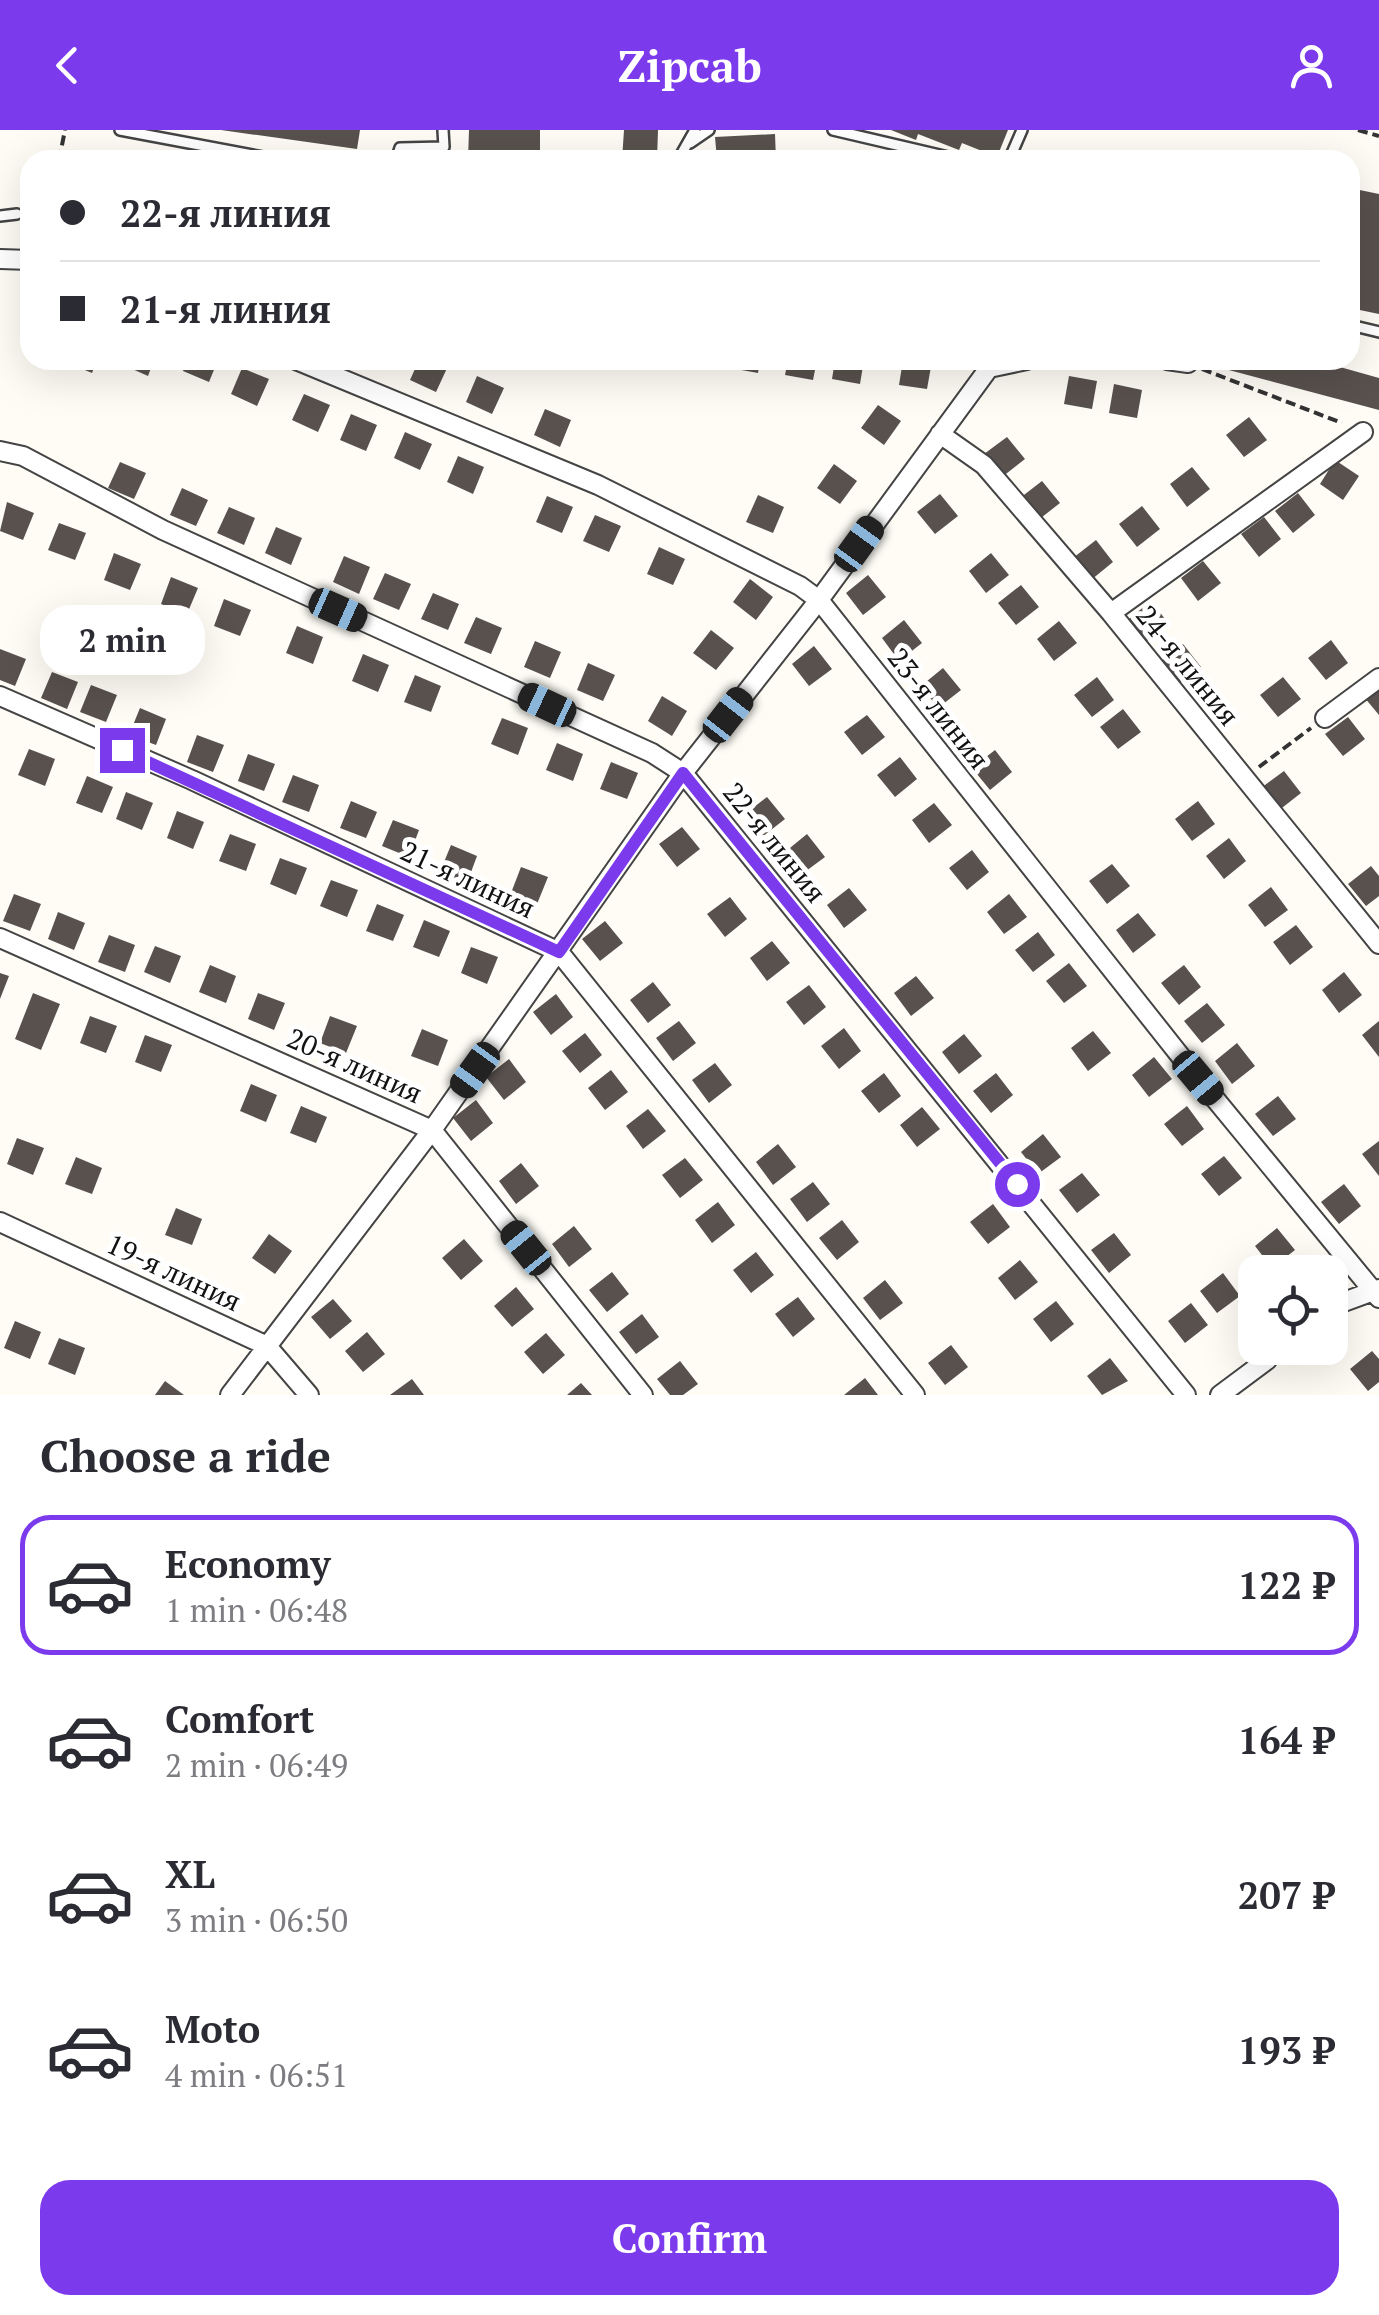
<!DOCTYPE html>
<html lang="en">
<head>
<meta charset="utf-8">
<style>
  body { margin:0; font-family:"PT Serif",serif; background:#f7f7f7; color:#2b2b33; height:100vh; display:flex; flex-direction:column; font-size:38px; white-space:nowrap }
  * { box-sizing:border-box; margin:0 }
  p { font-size:32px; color:#7c7c81 }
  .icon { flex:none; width:55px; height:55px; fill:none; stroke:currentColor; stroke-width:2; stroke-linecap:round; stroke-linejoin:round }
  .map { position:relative; height:1265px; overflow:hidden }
  .sheet { display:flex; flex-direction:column; background:#fff; flex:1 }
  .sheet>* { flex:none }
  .guide { position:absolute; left:20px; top:20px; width:1340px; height:220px; border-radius:30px; box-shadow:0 10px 40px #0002; display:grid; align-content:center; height:220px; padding:0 40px; background:#fff }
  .buttons { position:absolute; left:1238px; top:1125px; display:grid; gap:20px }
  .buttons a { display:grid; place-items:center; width:110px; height:110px; border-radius:20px; background:#fff; box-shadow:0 10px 40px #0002; font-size:50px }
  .end { position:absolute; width:45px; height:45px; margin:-22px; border:12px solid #7c3aed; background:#fff; box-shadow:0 0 0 5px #fff }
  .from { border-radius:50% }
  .bubble { position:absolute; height:70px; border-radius:30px; background:#fff; box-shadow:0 10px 40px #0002; font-size:32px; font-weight:700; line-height:70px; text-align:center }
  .car { position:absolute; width:30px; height:60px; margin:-30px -15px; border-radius:12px; box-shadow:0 0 8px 2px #0007; background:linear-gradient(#222 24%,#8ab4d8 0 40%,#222 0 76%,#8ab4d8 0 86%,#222 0) }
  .guide b { display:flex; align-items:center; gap:35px; height:95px; font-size:38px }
  .guide b+b { border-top:2px solid #e1e1e2 }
  .guide i { width:25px; height:25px; background:#2b2b33 }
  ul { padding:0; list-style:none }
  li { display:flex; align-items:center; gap:30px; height:140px; margin:0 20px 15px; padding:0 20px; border:5px solid transparent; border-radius:30px }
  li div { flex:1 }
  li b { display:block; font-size:38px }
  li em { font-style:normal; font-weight:700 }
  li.selected { border-color:#7c3aed }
  li>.icon { width:90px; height:90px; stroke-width:1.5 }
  h2 { padding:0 40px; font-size:45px; line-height:120px }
  .button { display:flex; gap:20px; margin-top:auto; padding:20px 40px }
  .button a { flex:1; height:115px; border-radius:30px; background:#7c3aed; color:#fff; font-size:40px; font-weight:700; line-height:115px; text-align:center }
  header { display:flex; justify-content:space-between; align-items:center; height:130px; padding:0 40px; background:#7c3aed; color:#fff; font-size:45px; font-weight:700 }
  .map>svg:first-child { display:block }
  .building { fill:#58514e }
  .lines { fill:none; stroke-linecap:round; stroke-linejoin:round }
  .lane-casing { stroke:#444; stroke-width:14 }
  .street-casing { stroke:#444; stroke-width:22 }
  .path { stroke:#333; stroke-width:4; stroke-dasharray:10 5; stroke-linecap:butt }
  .lane { stroke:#fff; stroke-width:9 }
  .street { stroke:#fff; stroke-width:18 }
  .route { stroke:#7c3aed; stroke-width:12 }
  .labels { text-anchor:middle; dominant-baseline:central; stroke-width:10; stroke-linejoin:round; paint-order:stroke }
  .street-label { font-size:28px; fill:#111; stroke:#fff }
</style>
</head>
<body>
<header><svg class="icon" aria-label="back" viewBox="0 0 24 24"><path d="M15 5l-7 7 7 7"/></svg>Zipcab<svg class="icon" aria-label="person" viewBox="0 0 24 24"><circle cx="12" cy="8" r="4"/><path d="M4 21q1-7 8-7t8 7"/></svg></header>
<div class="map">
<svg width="1379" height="1265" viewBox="0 0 1379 1265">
  <rect width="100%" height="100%" fill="#fefcf5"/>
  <path class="building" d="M221,0h139l-3,19z
    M469,0h71v30h-72z
    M624,0h34l-1,30h-35z
    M891,0h117l-11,27 -35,-14 -3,7 -41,-16 -2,6z
    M775,4l1,26h-59l-2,-23z
    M1350,58l29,6v120l-29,-6z
    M61,230h36l-5,13z
    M123,230h31l-6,16 -27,-12z
    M187,230h31l-9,22 -26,-11z
    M419,230l29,6 -12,26 -26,-12z
    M731,230h29l-2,13 -28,-5z
    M788,230h29l-4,20 -28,-5z
    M835,230h29l-4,24 -28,-5z
    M903,230l29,1 -5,28 -28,-4z
    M1315,230l64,18v32l-184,-49z
    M242,238l27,11 -12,27 -26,-12z
    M477,246l27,12 -12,26 -26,-12z
    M1069,246l28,5 -5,28 -28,-5z
    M1114,254l28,6 -5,28 -28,-5z
    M304,264l26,11 -12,27 -26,-12z
    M878,275l23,16 -17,24 -23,-17z
    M545,279l26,11 -11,27 -26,-12z
    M351,284l26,11 -11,26 -26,-11z
    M1249,287l18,23 -23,17 -18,-22z
    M405,302l27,12 -12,26 -26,-12z
    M1007,307l18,22 -23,18 -18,-23z
    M458,326l26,11 -11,27 -26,-12z
    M1335,330l24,16 -16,24 -23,-16z
    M120,332l26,11 -12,26 -26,-11z
    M834,334l23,17 -17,23 -23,-16z
    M1192,337l18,22 -23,18 -17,-23z
    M1042,351l18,22 -23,18 -17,-23z
    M182,358l26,12 -12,26 -26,-11z
    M1298,363l17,22 -22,18 -18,-22z
    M940,364l18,22 -23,18 -18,-22z
    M758,365l26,12 -11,26 -27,-11z
    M547,366l26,11 -11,26 -26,-11z
    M7,372l27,11 -11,27 -23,-9z
    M1142,376l18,23 -23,18 -18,-23z
    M229,377l26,11 -11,27 -27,-12z
    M595,385l26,11 -12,26 -26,-11z
    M1264,387l17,22 -22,18 -18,-23z
    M59,393l27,10 -11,27 -27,-10z
    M276,397l26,11 -11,27 -26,-12z
    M1096,410l17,22 -22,18 -18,-22z
    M659,417l26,12 -12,26 -26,-11z
    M114,423l27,11 -11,26 -26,-10z
    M991,423l18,22 -23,18 -17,-22z
    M344,426l26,11 -11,27 -26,-12z
    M1203,431l18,22 -23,18 -17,-23z
    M385,443l26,11 -12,26 -26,-11z
    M868,445l18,22 -23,18 -17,-22z
    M171,447l27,11 -11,26 -26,-10z
    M750,449l23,18 -17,23 -23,-18z
    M1021,455l18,22 -23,18 -18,-22z
    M433,463l26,11 -11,26 -27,-11z
    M224,469l27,11 -11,26 -26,-10z
    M1151,471l18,23 -23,18 -17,-23z
    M476,487l26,11 -11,26 -27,-11z
    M904,490l18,23 -23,18 -17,-23z
    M1059,491l18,22 -23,18 -17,-22z
    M297,496l26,11 -10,27 -27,-11z
    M711,500l23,18 -18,22 -23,-17z
    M1331,510l17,23 -22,17 -18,-22z
    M535,511l26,11 -11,26 -26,-11z
    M1183,514l18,23 -23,17 -18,-22z
    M814,516l18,23 -23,17 -17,-22z
    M0,519l26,10 -11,27 -15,-6z
    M363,524l26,11 -11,27 -26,-11z
    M588,533l27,12 -12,26 -26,-11z
    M943,538l18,22 -23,18 -17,-22z
    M52,542l26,10 -11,27 -26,-11z
    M415,545l26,11 -10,26 -27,-10z
    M1097,547l17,23 -22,17 -18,-22z
    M1283,547l18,22 -23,18 -18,-22z
    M91,555l26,10 -11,27 -26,-10z
    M1379,555v30l-15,-18z
    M662,566l25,15 -15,25 -24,-15z
    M140,578l26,11 -10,26 -27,-10z
    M1123,579l18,23 -23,17 -18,-22z
    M867,585l18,22 -23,18 -18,-23z
    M1348,587l17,22 -22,17 -18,-22z
    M502,588l26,10 -10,27 -27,-11z
    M197,605l27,10 -11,27 -26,-10z
    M557,613l26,11 -10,27 -27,-11z
    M29,619l26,10 -10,27 -27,-11z
    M995,620l17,22 -22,18 -18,-22z
    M248,624l27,10 -11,27 -26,-10z
    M900,627l17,22 -22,18 -18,-22z
    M611,632l27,11 -11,26 -27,-10z
    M1284,641l17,22 -23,18 -17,-23z
    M293,645l26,10 -10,27 -27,-10z
    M87,646l26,11 -11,26 -26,-10z
    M126,662l27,11 -11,27 -26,-11z
    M767,667l18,22 -23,18 -17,-23z
    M351,671l26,11 -11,26 -26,-10z
    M1198,671l17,23 -23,17 -17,-22z
    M934,673l18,22 -23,18 -17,-23z
    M177,681l27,11 -11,27 -26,-11z
    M393,690l26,10 -10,27 -27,-11z
    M682,697l18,22 -23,18 -18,-23z
    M230,704l26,10 -10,27 -27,-10z
    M807,704l18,23 -23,17 -17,-22z
    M1229,708l17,23 -22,18 -18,-23z
    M451,715l26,11 -10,27 -27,-11z
    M972,720l17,22 -22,18 -18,-22z
    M280,728l27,10 -11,27 -26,-11z
    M1112,734l18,22 -23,18 -18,-23z
    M1371,736l8,10v20l-13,10 -18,-22z
    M521,737l27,10 -11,27 -26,-11z
    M331,750l27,10 -11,27 -27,-11z
    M1271,757l17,23 -23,17 -17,-22z
    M849,758l18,22 -23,18 -17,-23z
    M14,764l27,10 -11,27 -27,-10z
    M1009,764l18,23 -23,17 -17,-22z
    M730,767l17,22 -22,18 -18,-23z
    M377,774l27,11 -11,26 -27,-10z
    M58,782l27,11 -11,27 -26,-11z
    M1138,783l18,22 -23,18 -17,-23z
    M424,790l26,11 -11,26 -26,-10z
    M605,791l18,22 -23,18 -18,-22z
    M1296,795l17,22 -23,18 -17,-23z
    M1038,802l17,23 -22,17 -18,-22z
    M109,805l26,10 -10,27 -27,-10z
    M772,811l18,22 -23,18 -17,-23z
    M155,816l26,10 -11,27 -26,-11z
    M471,817l27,10 -11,27 -26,-11z
    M1069,833l18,23 -23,17 -18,-22z
    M210,835l26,11 -10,27 -27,-11z
    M1184,835l17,22 -22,18 -18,-22z
    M1344,842l18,23 -23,18 -17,-23z
    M0,843l9,3 -9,23z
    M916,846l18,22 -23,18 -17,-23z
    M653,852l18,23 -23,18 -18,-23z
    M809,855l17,22 -22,18 -18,-23z
    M33,863l27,11 -19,46 -26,-11z
    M258,863l27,10 -11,27 -26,-11z
    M556,864l17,23 -22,18 -18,-23z
    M1207,873l18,22 -23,18 -18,-22z
    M90,886l27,10 -11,27 -26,-10z
    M330,886l27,10 -11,27 -26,-10z
    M679,891l17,22 -23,18 -17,-23z
    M1379,891v36l-17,-22z
    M844,898l17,23 -22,18 -18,-23z
    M422,899l26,11 -10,26 -27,-10z
    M1093,901l18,22 -23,18 -17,-23z
    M585,903l17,22 -22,18 -18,-22z
    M964,904l18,22 -23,18 -17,-22z
    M145,905l27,10 -11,27 -26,-10z
    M1237,913l18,23 -23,18 -17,-23z
    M1154,927l18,22 -23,18 -17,-22z
    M509,929l17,23 -22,18 -18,-23z
    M715,933l17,22 -23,18 -17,-23z
    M611,940l17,22 -23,18 -17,-22z
    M884,943l17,23 -22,17 -18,-22z
    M996,943l17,22 -22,18 -18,-22z
    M251,954l26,11 -11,27 -26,-11z
    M1278,966l18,23 -23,17 -18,-22z
    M476,970l17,23 -22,18 -18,-23z
    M301,976l26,11 -11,26 -26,-10z
    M1187,976l17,23 -22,17 -18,-22z
    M922,977l18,22 -23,18 -17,-22z
    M648,979l18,22 -23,18 -17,-23z
    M1043,1004l18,23 -23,17 -17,-22z
    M17,1008l27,10 -11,27 -26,-11z
    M1379,1011v35l-17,-22z
    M778,1014l18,23 -23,18 -17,-23z
    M1224,1026l18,22 -23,18 -18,-22z
    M76,1027l26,11 -10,26 -27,-10z
    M685,1028l18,22 -23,18 -18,-23z
    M521,1033l18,23 -23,18 -17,-23z
    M1082,1043l18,22 -23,18 -18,-23z
    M813,1052l17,22 -23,18 -17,-23z
    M1344,1054l17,22 -22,18 -18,-22z
    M718,1072l17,23 -23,18 -17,-23z
    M993,1074l17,23 -22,17 -18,-22z
    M176,1078l26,11 -10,26 -27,-10z
    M842,1090l17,22 -22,18 -18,-22z
    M574,1096l18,23 -23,18 -17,-23z
    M1277,1098l18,22 -23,18 -17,-22z
    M1114,1103l17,22 -22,18 -18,-23z
    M269,1104l23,17 -17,23 -23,-16z
    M464,1109l19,22 -22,19 -19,-22z
    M756,1122l18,23 -23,18 -18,-23z
    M1020,1130l18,22 -23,18 -17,-22z
    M612,1142l17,22 -22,18 -18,-22z
    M1223,1143l17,23 -23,17 -17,-22z
    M885,1150l18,23 -23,17 -17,-22z
    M516,1157l18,22 -22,18 -18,-21z
    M798,1167l17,22 -22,18 -18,-23z
    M333,1169l19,22 -22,18 -19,-22z
    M1056,1171l18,23 -23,18 -18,-23z
    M1191,1173l17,22 -23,18 -17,-22z
    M642,1184l17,23 -23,17 -17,-22z
    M15,1191l26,11 -11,27 -26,-11z
    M367,1202l18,22 -22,18 -18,-21z
    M546,1203l19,22 -22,19 -19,-22z
    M59,1208l26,10 -10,27 -27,-11z
    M951,1215l17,22 -23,18 -17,-22z
    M1372,1221l7,8v23l-11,9 -18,-22z
    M1110,1228l18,23 -26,14 -15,-19z
    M680,1231l18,23 -15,11h-13l-13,-16z
    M865,1248l13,17h-34z
    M412,1249l12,16h-34z
    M165,1251l19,14h-29z
    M581,1253l11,12h-25z"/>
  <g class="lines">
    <defs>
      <path id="lane" d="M120,0l159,30
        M833,0l128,30
        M690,13l19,-13
        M396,30l4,-12 44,-1 -1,-17
        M678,30l17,-30
        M1009,30l13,-30
        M0,86l17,-2
        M1350,195l29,7"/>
      <path id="street" d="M0,129l30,1
        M296,230l302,125 202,101 19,14 378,477 182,221
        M1167,230l21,3
        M989,238l38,-8
        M940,304l44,31 127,148 268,331
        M0,321l23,5 140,74 489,223 31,20 503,622
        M1111,483l252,-181
        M0,566l192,84 367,172 356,443
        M1325,588l54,-40
        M0,808l432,192 211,265
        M0,1092l267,124 42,49
        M1330,1177l49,-18
        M230,1265l202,-265 251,-357 136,-173 170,-232
        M1220,1265l47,-35 9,-12"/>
    </defs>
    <use href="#lane" class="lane-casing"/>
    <use href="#street" class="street-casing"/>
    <path class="path" d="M1358,0l21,6
      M59,30l6,-30
      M1202,239l140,54
      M1259,637l52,-39"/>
    <use href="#lane" class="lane"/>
    <use href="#street" class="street"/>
  </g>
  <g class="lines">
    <path class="route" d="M122,620l437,202 124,-179 334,411"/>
  </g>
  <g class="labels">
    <g class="street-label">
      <text transform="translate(1188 535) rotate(51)">24-я линия</text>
      <text transform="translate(939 578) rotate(52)">23-я линия</text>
      <text transform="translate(775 712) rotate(51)">22-я линия</text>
      <text transform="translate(468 749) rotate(25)">21-я линия</text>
      <text transform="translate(355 935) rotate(24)">20-я линия</text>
      <text transform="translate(174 1142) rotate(25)">19-я линия</text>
    </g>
  </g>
</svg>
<div class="buttons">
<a><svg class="icon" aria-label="locate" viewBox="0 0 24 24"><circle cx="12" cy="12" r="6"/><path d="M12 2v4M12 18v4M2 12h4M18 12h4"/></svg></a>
</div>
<i class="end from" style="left:1017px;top:1054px"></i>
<i class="end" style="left:122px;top:620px"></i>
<div class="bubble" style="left:40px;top:475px;width:165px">2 min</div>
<i class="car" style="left:859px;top:414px;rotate:36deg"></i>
<i class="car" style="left:338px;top:480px;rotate:114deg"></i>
<i class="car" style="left:547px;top:575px;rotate:295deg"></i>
<i class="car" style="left:728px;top:585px;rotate:38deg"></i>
<i class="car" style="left:475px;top:940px;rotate:216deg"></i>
<i class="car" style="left:1198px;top:948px;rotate:140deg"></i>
<i class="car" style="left:526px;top:1118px;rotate:321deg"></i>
<div class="guide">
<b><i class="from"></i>22-я линия</b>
<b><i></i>21-я линия</b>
</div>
</div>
<section class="sheet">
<h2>Choose a ride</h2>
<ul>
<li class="selected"><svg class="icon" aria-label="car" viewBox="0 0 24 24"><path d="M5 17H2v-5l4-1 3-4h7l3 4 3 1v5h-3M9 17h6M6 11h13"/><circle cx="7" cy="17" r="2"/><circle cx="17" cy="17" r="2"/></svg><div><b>Economy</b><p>1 min · 06:48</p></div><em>122 ₽</em></li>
<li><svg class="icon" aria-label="car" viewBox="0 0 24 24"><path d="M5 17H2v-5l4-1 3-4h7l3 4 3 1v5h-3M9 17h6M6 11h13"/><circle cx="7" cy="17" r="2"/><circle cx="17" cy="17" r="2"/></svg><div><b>Comfort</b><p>2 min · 06:49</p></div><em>164 ₽</em></li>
<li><svg class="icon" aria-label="car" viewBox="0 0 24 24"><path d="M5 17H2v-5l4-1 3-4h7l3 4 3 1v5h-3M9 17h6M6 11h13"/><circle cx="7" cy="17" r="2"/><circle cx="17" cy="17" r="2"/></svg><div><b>XL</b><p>3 min · 06:50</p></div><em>207 ₽</em></li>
<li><svg class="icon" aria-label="car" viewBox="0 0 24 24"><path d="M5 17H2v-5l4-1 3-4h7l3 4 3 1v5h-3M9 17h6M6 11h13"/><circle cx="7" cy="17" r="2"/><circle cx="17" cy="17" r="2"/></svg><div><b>Moto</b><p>4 min · 06:51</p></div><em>193 ₽</em></li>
</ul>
<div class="button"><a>Confirm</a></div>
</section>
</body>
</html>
